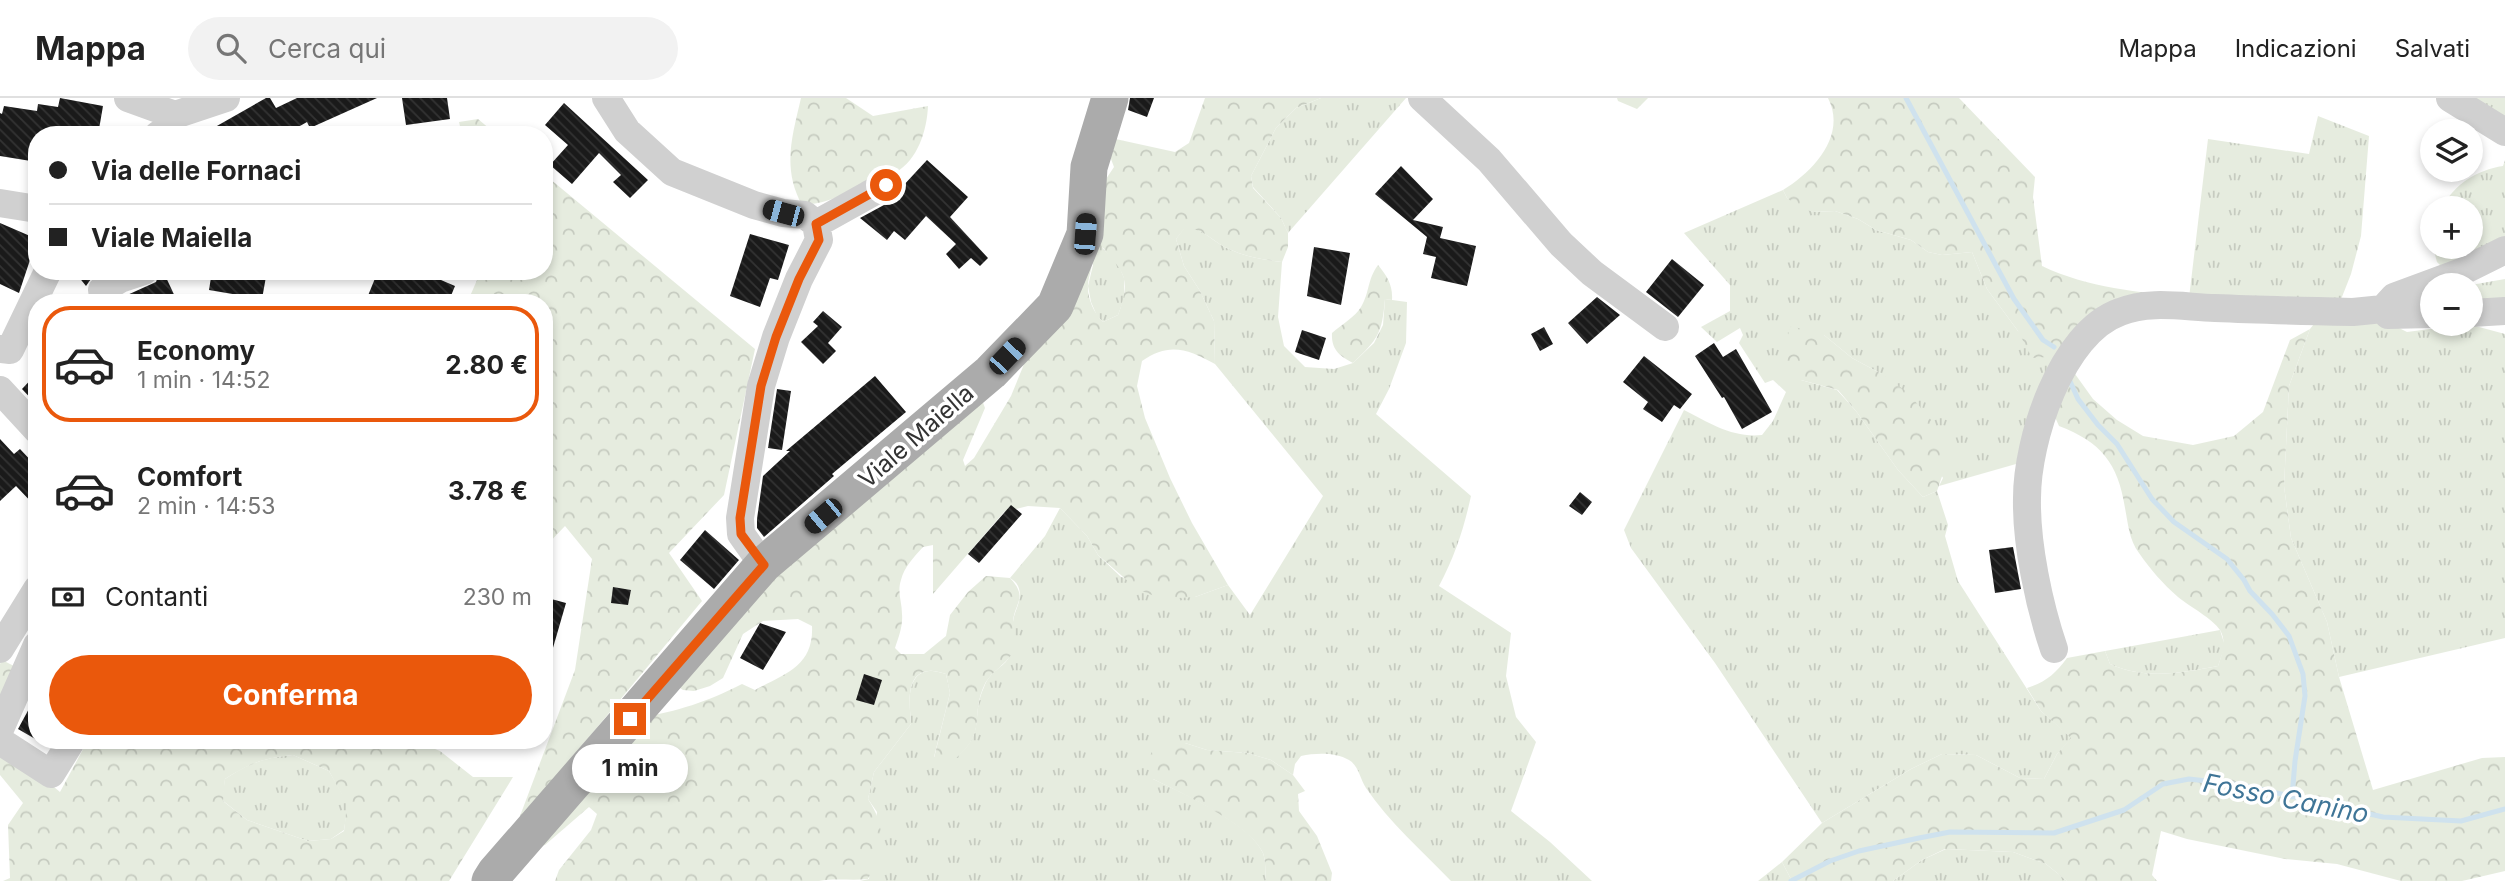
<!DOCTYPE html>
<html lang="it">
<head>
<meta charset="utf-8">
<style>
  body { margin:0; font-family:Inter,sans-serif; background:#f2f2f2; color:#222; height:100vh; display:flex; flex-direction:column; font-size:26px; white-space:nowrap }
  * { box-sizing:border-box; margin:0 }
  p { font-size:23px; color:#767676 }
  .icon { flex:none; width:38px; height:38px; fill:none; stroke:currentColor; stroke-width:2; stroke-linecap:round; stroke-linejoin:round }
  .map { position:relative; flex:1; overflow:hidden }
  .drawer { position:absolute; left:28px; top:196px; width:525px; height:455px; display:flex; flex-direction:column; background:#fff; border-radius:28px; box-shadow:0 4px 10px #0003 }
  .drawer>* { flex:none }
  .hud { position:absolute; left:28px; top:28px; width:525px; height:154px; border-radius:28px; box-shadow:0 4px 10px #0003; display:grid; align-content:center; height:154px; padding:0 21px; background:#fff }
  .buttons { position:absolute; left:2420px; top:21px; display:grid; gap:14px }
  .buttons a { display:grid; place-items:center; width:63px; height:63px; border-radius:50%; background:#fff; box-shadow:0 4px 10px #0003; font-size:35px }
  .end { position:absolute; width:32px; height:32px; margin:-16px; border:9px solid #ea580c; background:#fff; box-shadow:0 0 0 4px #fff }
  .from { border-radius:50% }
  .bubble { position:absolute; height:49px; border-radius:24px; background:#fff; box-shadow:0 4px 10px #0003; font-size:23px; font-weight:700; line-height:49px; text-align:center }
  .car { position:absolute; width:21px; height:42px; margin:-21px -10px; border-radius:9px; box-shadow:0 0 5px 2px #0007; background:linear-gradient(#222 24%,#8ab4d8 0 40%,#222 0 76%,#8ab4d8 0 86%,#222 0) }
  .hud b { display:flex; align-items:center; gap:24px; height:66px; font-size:26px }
  .hud b+b { border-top:2px solid #e0e0e0 }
  .hud i { width:18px; height:18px; background:#222 }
  ul { padding:12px 0 0; list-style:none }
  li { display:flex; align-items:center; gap:21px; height:116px; margin:0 14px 10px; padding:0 7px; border:4px solid transparent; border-radius:28px }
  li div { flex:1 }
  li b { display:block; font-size:26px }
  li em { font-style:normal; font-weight:700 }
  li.selected { border-color:#ea580c }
  li>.icon { width:63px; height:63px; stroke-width:1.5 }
  .pay { display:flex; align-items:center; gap:18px; height:77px; padding:0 21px; font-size:26px }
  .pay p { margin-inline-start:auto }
  .button { display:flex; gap:14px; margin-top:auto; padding:14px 21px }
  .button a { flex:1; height:80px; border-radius:42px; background:#ea580c; color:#fff; font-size:28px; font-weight:700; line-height:80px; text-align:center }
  header { display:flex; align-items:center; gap:42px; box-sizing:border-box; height:98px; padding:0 35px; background:#fff; border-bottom:2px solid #e0e0e0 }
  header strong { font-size:33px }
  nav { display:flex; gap:38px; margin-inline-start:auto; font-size:24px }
  .search { width:490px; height:63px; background:#f2f2f2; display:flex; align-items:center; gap:18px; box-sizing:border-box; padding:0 24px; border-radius:38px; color:#767676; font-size:26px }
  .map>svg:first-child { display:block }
  .grass { fill:url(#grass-tufts) }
  .forest { fill:url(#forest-crowns); fill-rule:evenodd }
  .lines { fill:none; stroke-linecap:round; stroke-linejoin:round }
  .stream { stroke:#cfe2ee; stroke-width:5 }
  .building { fill:url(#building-back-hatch) }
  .minor { stroke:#d0d0d0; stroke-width:28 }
  .major { stroke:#ababab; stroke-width:37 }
  .route { stroke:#ea580c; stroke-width:9 }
  .labels { text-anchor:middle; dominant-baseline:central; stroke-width:7; stroke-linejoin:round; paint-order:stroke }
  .street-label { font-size:24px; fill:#333; stroke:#fff }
  .water-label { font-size:26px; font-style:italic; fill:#3f7597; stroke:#fff }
</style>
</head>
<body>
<header>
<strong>Mappa</strong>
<div class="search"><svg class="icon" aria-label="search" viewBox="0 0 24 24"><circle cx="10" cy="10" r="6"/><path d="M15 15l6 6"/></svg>Cerca qui</div>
<nav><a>Mappa</a><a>Indicazioni</a><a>Salvati</a></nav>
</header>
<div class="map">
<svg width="2505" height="783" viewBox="0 0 2505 783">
  <defs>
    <pattern id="grass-tufts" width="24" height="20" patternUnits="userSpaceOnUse" patternTransform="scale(1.75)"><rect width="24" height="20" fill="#e6ecdf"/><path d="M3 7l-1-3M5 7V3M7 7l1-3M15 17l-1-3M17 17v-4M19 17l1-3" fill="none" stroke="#c6cbc0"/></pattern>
    <pattern id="forest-crowns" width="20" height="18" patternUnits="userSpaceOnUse" patternTransform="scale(1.75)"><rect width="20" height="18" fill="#e6ecdf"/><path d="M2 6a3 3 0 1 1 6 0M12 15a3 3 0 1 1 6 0" fill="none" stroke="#c6cbc0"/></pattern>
    <pattern id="building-back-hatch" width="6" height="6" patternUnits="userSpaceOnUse" patternTransform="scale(1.75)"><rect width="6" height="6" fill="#1a1a1a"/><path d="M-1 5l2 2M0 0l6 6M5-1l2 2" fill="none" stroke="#333"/></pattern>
  </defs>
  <rect width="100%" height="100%" fill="#fff"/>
  <path class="grass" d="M1321,0h85l-118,135 -7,-15 -28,-31 -2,-11 25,-48 20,-20z
    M1617,0h31l-11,11 -19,-8z
    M2455,0h50v34z
    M2318,18l51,20 -8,100 -10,38 -11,28 -151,-4 19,-159 101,15z
    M2505,62v88l-62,20 -6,-6 -4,-15h38v-39h-29c12,-24 35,-38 61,-42z
    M1783,92l4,8 26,14 22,-1 23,8 18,11 35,10 17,12 14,3 30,-3 15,37 31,42 43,16 -38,115 -84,24 4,-8 -63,-105 -28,-15 -28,-23 -23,45 36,10 19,21 42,59 25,27 14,-6 11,34 -3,11 13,45 83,130 31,27 -15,16 -13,25 -24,-1 -44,-23 -34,-1 -31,15 -89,54 -107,-160 -84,-115 -7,-18 60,-120c26,13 48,28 78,25l11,-14 13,-29 -13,-12 -8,3 -26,-40 4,-8 -3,-7 -23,14 -16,-15 29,-16v-26l-46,-52z
    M1093,108l10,43 14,12 7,17v21l-6,16 -15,7 -6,-6 -6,-14 -3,-16 5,-21 -3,-9z
    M1185,129c17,0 29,16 44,22 17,8 35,11 53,13l-4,55 6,29 21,21 29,2 19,-6 21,-20 9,-18 2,-26 22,3 -1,41 -17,46 -13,25 95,82c-7,32 -16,60 -32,90l72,47 -5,43 10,41 20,25 -25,69 39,31 42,39h-141c-29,-30 -62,-59 -85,-93 -6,-9 -7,-22 -17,-28 -14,-8 -33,-7 -48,-4l-6,8 -2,11 -22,-15 -24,-7 -40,-3 -22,-7 -32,36c28,13 98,45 110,74 3,8 2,20 3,28h-406l9,-2 8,-67 -9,-13 6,-27 37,-48c-1,-17 -7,-50 18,-53 4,-1 12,2 17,3l4,19 -16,64 21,1c32,-25 15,-41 29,-71 6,-16 18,-19 24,-28 6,-11 5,-26 5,-37 1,-12 11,-23 5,-36 -2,-4 -5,-6 -8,-8l35,-42 15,-28 27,28 11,19 23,22 74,20 33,-12 22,30 73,-119 -108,-132 -1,-43 -14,-30 -16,-25 -8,-27z
    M2505,181v27l-34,1v-22z
    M2317,222l70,2 20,10 61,-8 37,10v304l-166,39 -12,-55 -36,-84 -7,-52 5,-100 21,-57z
    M2220,532l5,16 -7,20c-37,7 -73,14 -108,-2l-5,-13z
    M293,657l36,16 19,33 -4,26 -13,9 -23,2 -61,-21 -25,-20 3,-21c24,-16 39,-21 68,-24z
    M1946,751l67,3 33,12 21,17h-174l29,-21z
    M1782,764l10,19h-34z"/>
  <path class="forest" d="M801,0h45l27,18 55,-10c-1,24 -10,54 -33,67 -10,6 -24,10 -35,14 -24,10 -31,16 -58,18 -20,-37 -10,-68 -1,-107z
    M1205,0h116l-25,10 -20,20 -25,48 2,12 28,30 7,15v14l-6,15c-18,-2 -36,-5 -53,-13 -15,-6 -27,-22 -44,-21l-9,11 8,27 16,25 14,30 1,43c-27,-15 -46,-22 -73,-3l-5,25 8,32 25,60 22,45 36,62 -33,12 -33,2 -25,-10 -39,-34 -11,-19 -27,-28 -32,-2 -24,6 -71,82v-49l-10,2c-9,10 -19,20 -22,33 -4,12 1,22 1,34 1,12 -3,22 -7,34l6,6h23l22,-18 4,-21 18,-23 18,-16 24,2c19,20 4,25 3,44 0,9 4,19 1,27 -5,15 -23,21 -30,37 -14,31 4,46 -29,73l-21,-1 16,-65 -4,-19c-5,-1 -12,-4 -17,-3 -25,2 -19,36 -18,53l-37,48 -6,27c19,29 16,51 0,80 -16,2 -33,-1 -49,2h-264l4,-11 32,-40 6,-16 -8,-7 -44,38 -16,4 110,-131c39,-7 68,-16 103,-34l13,6c30,-16 59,-24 57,-64l-14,-7 -35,2 -20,13 -20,44 -13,8 -16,5 -11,-1 -6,-4 40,-62 264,-227 4,11 -22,52 2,6 9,-8 37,-62 18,-44 61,-96c4,11 -1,17 -2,28 -1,14 6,29 15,38l15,-7c17,-45 -1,-45 -22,-77l10,-59 8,-12 -9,-24 6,-5 64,14 14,-9z
    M1828,0h131l76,79 -2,20 9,69c46,22 97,26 147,32l-128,49 -14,10 -15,1 -14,-27 -31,-42 -15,-37 -30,3 -14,-3 -17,-12 -35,-10 -18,-11 -23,-8 -22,1 -14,-5 -12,-9 -4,-8c31,-19 64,-55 45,-92z
    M478,21l19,16h-35l-3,-13z
    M544,76l211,175 -31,146 -55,58 33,48 -185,223 58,-154 17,-111 -27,-33 -21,22v-245h-77l14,-32h63z
    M1378,167c9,11 15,20 14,35l-7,-1c-3,35 -7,40 -32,64 -13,-7 -22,-13 -21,-30 9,-8 23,-16 29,-26 9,-15 6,-27 17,-42z
    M1791,228l33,9 28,23 28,15 26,18 23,26 18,28 2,11 -12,35 -14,6 -25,-27 -42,-59 -18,-21 -37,-10 -10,5 -9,-33z
    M2310,231l-21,57 -5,100 7,52 36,84 12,55 34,113 109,-32 23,-1v114l-43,10h-61l-64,-17 -52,-5 -98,-20 -26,-8 -9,44 5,6h-90l-21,-17 -33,-12 -68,-3 -23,11 -29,21h-101l-10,-19 40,-39 89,-54 31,-15 34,1 44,23 24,1 13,-25 14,-16 -30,-27 -14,-23c19,-6 28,-14 40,-30l38,-7 5,13c35,16 71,9 108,2 4,-12 9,-24 2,-36 -7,-11 -31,-24 -42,-33 -15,-13 -28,-28 -39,-44 -10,-13 -11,-30 -14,-45 -7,-45 -24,-66 -66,-82l-8,-18 19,-41 23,32 24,21 26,16 50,9 41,-9 29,-24 27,-72z
    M2,562l18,9 -20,57v-62z
    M88,642h325l27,11 33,26h40l-64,104h-446l7,-3 -2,-53 15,-22 -23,-28v-33l60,50zM293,657l36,16 18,33 -3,27 -13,8 -23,2 -61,-21 -24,-19 2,-22c25,-16 39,-21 68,-24z
    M1163,642l22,3 22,7 40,3 24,7 22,15 12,16 -7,3 1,17 18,25 15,37 -1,8h-65c-1,-8 0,-20 -3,-28 -12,-28 -83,-61 -110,-74 -8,-18 -5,-26 10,-39z"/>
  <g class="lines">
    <path class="stream" d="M1906,0l108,201 29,41 11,7
      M2069,281l9,20 20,26 19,19 35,55 22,23 53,37 17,21 6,11 22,23 17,22 14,38 2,22 -10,65 -3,36
      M1791,783l39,-20 29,-10 60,-13 31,-6 104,1 70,-23 39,-26 26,-5 53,6 141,32 78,4 44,-12"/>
  </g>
  <path class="building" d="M60,0l43,8 -5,29h-61v27l-37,-6v-43l2,1 2,-8 33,5 1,-7 20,3z
    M266,0h4l6,10 21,-10h80l-67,30 -3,-6 -23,13h-83z
    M402,0h45l3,21 -44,6z
    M1130,0h24l-7,19 -19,-7z
    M564,5l84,77 -18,18 -17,-16 8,-7 -22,-22 -27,31 -22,-19 18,-20 -23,-20z
    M927,62l41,37 -18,20 38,41 -8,8 -9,-8 -12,11 -13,-15 10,-10 -30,-28 -21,24 -11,-9 -7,9 -27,-22 35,-19 5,-5 2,-7z
    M1401,68l32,33 -20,21 30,7 -3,11 36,8 -9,40 -36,-8 5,-21 -13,-3 4,-17 -52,-43z
    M0,125l37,16 -18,54 -19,-9z
    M750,136l39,11 -11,35 -8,-2 -10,29 -30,-11z
    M1314,149l36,6 -9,52 -34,-9z
    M1672,161l32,26 -26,32 -32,-25z
    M74,173h27l-8,5 -7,10z
    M160,173h3l15,32h-51l-2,-7 31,-14z
    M212,173h55l-5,28 -53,-9z
    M378,173h42l35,15 -7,17h-83z
    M1597,199l23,18 -33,29 -19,-21z
    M823,213l19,16 -14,16 8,8 -13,13 -22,-22 17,-16 -5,-4z
    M1544,229l9,17 -13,7 -9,-17z
    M1302,232l24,8 -7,22 -24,-8z
    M1714,245l9,14 13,-8 36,63 -30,17 -18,-32 -2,1 -27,-42z
    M1644,258l48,38 -12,15 -6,-4 -12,17 -19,-13 5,-7 -25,-20z
    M37,275v32l-15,-16z
    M875,278l31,36 -74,62 2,2 -70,61 -7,-9v-9l6,-43 27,-25h-4z
    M777,291l14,2 -9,59 -14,-2z
    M0,341l14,15 6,-5 17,18v41l-21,-22 -16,15z
    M1580,394l12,10 -10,13 -13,-9z
    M1011,407l11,9 -43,49 -11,-9z
    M705,432l34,30 -25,29 -34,-29z
    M2013,449l8,42 -26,4 -6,-43z
    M613,489l18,3 -3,15 -17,-2z
    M544,499l22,6 -18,62h-4z
    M760,525l26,9 -23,38 -23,-12z
    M864,576l18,6 -8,25 -18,-5z
    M37,596v46l-19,-11z"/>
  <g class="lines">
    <path class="minor" d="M128,0l47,17
      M606,0l21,33 45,41 82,33 29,8 22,2 11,9 3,16 -20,39 -23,58 -15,49 -21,132 1,16 22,31
      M1422,0l67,62 72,84 31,29 73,54
      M2450,0l55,34
      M158,37l6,-4 11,-16 51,-17
      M0,105l37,6
      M816,126l70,-39
      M110,205l-8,-13 18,-11 24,-8
      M2471,215l34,-2
      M2432,216l-44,1 -5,-6 11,-12 65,-24 46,-23
      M0,251l10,1 38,-79
      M0,292l37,40
      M0,551l37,-60
      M2054,551c-15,-44 -28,-105 -27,-151 0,-58 34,-165 93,-186 30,-12 63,-5 95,-4 46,2 92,3 138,4l30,-3
      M0,631l37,-84
      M0,643l51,33 21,-34"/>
    <path class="major" d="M490,783l5,-8 268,-308 228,-193 64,-66 30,-72 4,-67 21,-69"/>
  </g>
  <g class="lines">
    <path class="route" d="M630,621l134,-154 -23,-31 -1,-16 21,-132 15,-49 23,-58 20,-39 -3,-16 70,-39"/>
  </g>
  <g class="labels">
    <g class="street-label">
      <text transform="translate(916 338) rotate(-41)">Viale Maiella</text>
    </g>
    <g class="water-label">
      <text transform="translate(2286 700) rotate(11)">Fosso Canino</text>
    </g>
  </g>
</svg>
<div class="buttons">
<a><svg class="icon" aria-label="layers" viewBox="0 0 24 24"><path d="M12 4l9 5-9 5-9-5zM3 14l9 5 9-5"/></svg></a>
<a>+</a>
<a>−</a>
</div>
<i class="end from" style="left:886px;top:87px"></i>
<i class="end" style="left:630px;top:621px"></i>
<div class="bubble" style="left:572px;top:646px;width:116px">1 min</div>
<i class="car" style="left:783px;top:115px;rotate:285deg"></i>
<i class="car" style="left:1085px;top:136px;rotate:4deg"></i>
<i class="car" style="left:1007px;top:258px;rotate:44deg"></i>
<i class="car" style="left:823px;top:418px;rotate:230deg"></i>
<div class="hud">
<b><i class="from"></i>Via delle Fornaci</b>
<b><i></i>Viale Maiella</b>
</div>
<section class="drawer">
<ul>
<li class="selected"><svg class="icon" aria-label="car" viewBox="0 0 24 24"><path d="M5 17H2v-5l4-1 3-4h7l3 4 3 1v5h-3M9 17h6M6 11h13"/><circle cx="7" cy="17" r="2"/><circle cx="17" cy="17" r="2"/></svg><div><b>Economy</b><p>1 min · 14:52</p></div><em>2.80 €</em></li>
<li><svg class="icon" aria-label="car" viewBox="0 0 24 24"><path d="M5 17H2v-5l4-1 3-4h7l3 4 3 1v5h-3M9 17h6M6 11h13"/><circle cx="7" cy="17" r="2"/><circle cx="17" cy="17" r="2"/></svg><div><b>Comfort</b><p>2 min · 14:53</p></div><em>3.78 €</em></li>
</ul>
<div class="pay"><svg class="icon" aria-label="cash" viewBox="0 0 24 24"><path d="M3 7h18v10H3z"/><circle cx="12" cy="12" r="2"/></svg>Contanti<p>230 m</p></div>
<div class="button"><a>Conferma</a></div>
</section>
</div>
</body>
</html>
